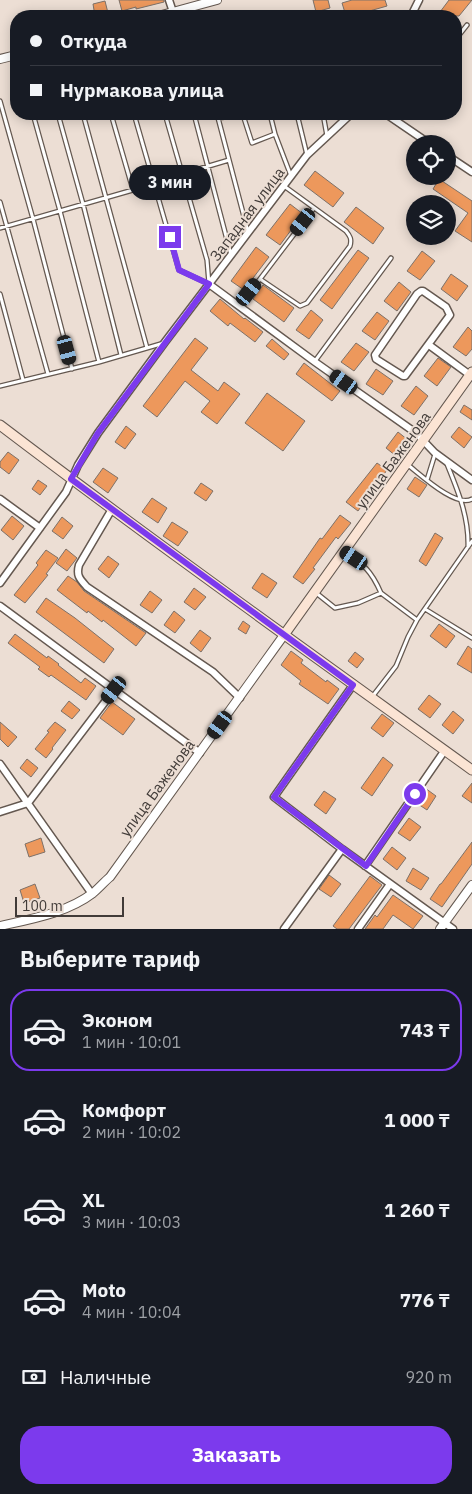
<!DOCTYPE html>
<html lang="ru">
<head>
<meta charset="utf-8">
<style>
  body { margin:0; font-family:"IBM Plex Sans",sans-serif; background:#242831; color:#f1f3f6; height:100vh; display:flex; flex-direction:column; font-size:19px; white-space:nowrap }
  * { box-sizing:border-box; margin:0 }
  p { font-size:16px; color:#9ea1a6 }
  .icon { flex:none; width:28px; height:28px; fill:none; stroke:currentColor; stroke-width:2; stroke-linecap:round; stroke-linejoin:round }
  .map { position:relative; height:929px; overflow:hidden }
  .details { display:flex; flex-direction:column; background:#171b24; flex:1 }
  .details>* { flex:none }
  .hud { position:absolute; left:10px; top:10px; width:452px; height:110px; border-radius:20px; box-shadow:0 2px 12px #0003; display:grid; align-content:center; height:110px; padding:0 20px; background:#171b24 }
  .fabs { position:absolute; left:406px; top:135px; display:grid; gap:10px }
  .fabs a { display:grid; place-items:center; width:50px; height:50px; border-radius:50%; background:#171b24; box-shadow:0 2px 12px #0003; font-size:25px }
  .scale { position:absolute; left:15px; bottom:12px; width:109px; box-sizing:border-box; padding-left:5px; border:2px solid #413b38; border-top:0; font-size:14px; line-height:18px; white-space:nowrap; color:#413b38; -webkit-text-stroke:4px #ecded4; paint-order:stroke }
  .end { position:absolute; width:22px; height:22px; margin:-11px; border:6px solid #7c3aed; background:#fff; box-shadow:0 0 0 2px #fff }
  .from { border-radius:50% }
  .bubble { position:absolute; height:35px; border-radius:18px; background:#171b24; box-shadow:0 2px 12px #0003; font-size:16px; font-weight:800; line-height:35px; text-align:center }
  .car { position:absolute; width:15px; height:30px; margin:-15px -8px; border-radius:6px; box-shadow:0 0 4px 1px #0007; background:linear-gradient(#222 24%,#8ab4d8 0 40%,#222 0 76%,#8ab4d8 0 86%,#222 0) }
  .hud b { display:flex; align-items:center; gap:18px; height:48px; font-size:19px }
  .hud b+b { border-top:1px solid #363941 }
  .hud i { width:12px; height:12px; background:#f1f3f6 }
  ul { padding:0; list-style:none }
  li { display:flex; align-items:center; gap:15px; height:82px; margin:0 10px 8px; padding:0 10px; border:2px solid transparent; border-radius:20px }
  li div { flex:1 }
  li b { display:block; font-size:19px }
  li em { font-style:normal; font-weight:800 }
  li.on { border-color:#7c3aed }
  li>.icon { width:45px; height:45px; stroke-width:1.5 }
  h2 { padding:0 20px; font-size:22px; line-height:60px }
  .pay { display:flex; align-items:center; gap:12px; height:55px; padding:0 20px; font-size:19px }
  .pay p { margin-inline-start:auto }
  .action { display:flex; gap:10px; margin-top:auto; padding:10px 20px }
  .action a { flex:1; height:58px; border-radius:20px; background:#7c3aed; color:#fff; font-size:20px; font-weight:800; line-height:58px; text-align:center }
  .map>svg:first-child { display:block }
  .building { fill:#ed985c; stroke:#7d7169 }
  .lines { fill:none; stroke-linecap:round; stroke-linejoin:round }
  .service-casing { stroke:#645850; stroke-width:5.5 }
  .minor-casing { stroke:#645850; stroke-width:9 }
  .tertiary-casing { stroke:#645850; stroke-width:10 }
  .secondary-casing { stroke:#645850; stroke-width:11 }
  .service { stroke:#fff; stroke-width:3 }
  .minor { stroke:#fff; stroke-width:6 }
  .tertiary { stroke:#fff; stroke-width:8 }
  .secondary { stroke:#fbe4d4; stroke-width:9 }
  .route { stroke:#7c3aed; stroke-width:6 }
  .labels { text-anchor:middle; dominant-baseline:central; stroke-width:4; stroke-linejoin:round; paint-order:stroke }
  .street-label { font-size:15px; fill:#413b38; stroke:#ecded4 }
</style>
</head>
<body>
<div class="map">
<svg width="472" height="929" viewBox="0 0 472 929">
  <rect width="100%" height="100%" fill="#ecded4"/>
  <path class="building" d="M119,0h45v2l-28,7v-2l-14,4z
    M313,0h15l2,8 -14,4z
    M352,0h33l2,6 -35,10h-6l-4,-13z
    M449,0h23l-13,16h-22z
    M105,1l3,12 -13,3 -2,-12z
    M315,171l29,22 -11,14 -29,-22z
    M439,179l33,22v41l-17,-11 13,-18 -35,-24z
    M290,204l13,10 -23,31 -14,-10z
    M356,207l28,21 -11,16 -29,-22z
    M256,247l13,10 -25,33 -13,-9z
    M358,250l11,8 -37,51 -12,-9z
    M422,251l13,10 -15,19 -13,-9z
    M451,274l17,12 -11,15 -16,-12z
    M399,282l12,10 -14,19 -13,-10z
    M263,285l31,23 -10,14 -31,-23z
    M220,299l24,20 1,-1 18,14 -8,10 -25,-19 -2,3 -18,-15z
    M311,310l12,10 -14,19 -13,-9z
    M377,312l12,9 -14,19 -13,-9z
    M468,327l4,4v18l-6,7 -13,-9z
    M195,338l13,10 -17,22 27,21 6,-9 16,12 -23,30 -16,-12 9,-11 -25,-20 -28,36 -14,-11z
    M272,339l17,15 -5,6 -18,-14z
    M356,343l13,9 -15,19 -13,-9z
    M438,358l13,9 -14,19 -13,-10z
    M304,363l36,28 -8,10 -36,-27z
    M376,369l17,12 -10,14 -17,-11z
    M416,386l12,10 -14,19 -13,-9z
    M267,393l38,28 -22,30 -38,-28z
    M464,405l8,5v10l-12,-8z
    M126,426l10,8 -11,15 -10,-7z
    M459,427l13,10 -8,11 -13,-11z
    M398,432l10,8 -12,16 -10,-8z
    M8,452l11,8 -10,14 -9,-7v-5z
    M377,463l10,7 -29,41 -12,-9z
    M103,468l15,10 -10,15 -15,-11z
    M415,477l12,8 -8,12 -12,-8z
    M38,480l9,6 -7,9 -8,-6z
    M201,483l12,8 -7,10 -12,-8z
    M152,498l15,10 -9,15 -16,-11z
    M340,515l11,8 -13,16 -2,-2 -23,31 2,1 -12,15 -10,-7 27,-39 2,1z
    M12,516l12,10 -11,14 -12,-10z
    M62,517l11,9 -10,13 -11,-8z
    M172,522l16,10 -10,14 -15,-10z
    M435,533l8,5 -17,28 -7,-5z
    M66,549l11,9 -10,13 -11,-8z
    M46,550l12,8 -12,16 2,1 -23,28 -11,-8 24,-30 -2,-2z
    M108,556l11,8 -10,14 -11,-9z
    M262,573l15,10 -10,15 -15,-10z
    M68,576l9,6 7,9 62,42 -10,13 -33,-26 -1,2 -14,-11 -1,2 -30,-23z
    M194,588l12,9 -11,13 -11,-8z
    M150,591l12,9 -10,13 -12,-8z
    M46,598l29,20 39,31 -10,14 -68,-51z
    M174,611l11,9 -10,13 -11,-8z
    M243,621l7,5 -4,8 -8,-5z
    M439,624l16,12 -9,12 -16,-12z
    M200,630l11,8 -10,14 -11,-9z
    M15,634l32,24 1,-2 11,8 -1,1 23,18 4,-5 11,8 -10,14 -35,-25 -2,2 -11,-8 2,-2 -32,-24z
    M468,646l4,3v24l-15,-9z
    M291,651l12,9 -2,3 25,19 1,-2 12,9 -11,15 -29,-20 2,-3 -20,-16z
    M355,652l9,7 -7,9 -9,-7z
    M429,695l12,9 -11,14 -12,-9z
    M69,701l11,9 -8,9 -11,-8z
    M112,702l23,17 -12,16 -23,-17z
    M453,711l11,9 -11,14 -11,-9z
    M382,714l12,9 -11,14 -12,-9z
    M0,722l17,15 -9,10 -8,-8z
    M55,722l11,8 -14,18 1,1 -7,9 -11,-9 14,-17 -2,-1z
    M383,757l10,8 -21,31 -11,-8z
    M27,759l11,9 -7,9 -11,-9z
    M472,783v20l-10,-7z
    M425,788l11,8 -9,14 -12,-8z
    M324,791l12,8 -10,15 -12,-9z
    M409,818l12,9 -11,14 -12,-8z
    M41,838l4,14 -16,5 -4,-13z
    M472,842v22l-30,43 -12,-8 10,-15h1z
    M392,847l14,11 -9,12 -14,-11z
    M413,868l16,10 -8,12 -15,-9z
    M329,875l12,9 -10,13 -12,-8z
    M370,876l12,9 -33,44h-12l-4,-3z
    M35,884l5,14 -16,5 -4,-13z
    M393,895l30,21 -10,13 -20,-14 -10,14h-18l10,-14 2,2z"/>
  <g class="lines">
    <defs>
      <path id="service" d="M456,39l11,-14
        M0,101l33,118 39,150
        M33,114l27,97 39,151
        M58,114l25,90 38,151
        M83,114l64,234
        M111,114l22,76
        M134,114l45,156 30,14 -2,-24 -42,-146
        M194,114l37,141
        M217,114l31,118
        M297,114l10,41
        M323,114l4,22
        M218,118l25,-3 9,28 23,-9 -5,-20
        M275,134l16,42
        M0,202l48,172
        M0,228l133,-38 22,-3 27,-13 47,-14
        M260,279l54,-71
        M0,294l23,86
        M239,305l21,-26 37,25 3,2 7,-3 43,-57c2,-7 0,-10 -4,-15l-62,-45
        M315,361l76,-103
        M0,386l99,-24 65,-19
        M447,464c11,27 22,53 21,83
        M408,465c13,10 48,43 64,34
        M427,480l8,-26
        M344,552c20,13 27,18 37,41
        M315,592l20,16 23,-5 23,-10 36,27
        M425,609l47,29
        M372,697l24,-31 12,-29 9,-17 55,-79"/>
      <path id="minor" d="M169,0l4,12
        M411,16l8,-16
        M386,114l44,30
        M448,156l24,16
        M209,284l106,78 101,71 19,20 37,27
        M421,291h2l23,16 4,8 -45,61h-2l-27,-17 -1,-4 42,-61z
        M429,345l41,30
        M0,499l40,29
        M112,509l-33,56c-3,11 1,14 8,22l126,85 27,26
        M0,583l66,-91 12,-27 20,-32 67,-91 142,-187 44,-41
        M0,606l200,147
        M353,685l-79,112 68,52 111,80
        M0,764l92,130
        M0,812l28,-9 86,-113
        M365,866l80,-116
        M284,929l58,-80
        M358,929l32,-45"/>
      <path id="tertiary" d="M158,16l59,-16
        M0,59l16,-4
        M0,926c31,-7 67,-13 93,-33 6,-5 11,-11 17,-16l174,-242
        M440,929l32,-44"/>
      <path id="secondary" d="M0,425c155,118 314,231 472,345
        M284,635l188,-263"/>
    </defs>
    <use href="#service" class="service-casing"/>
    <use href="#minor" class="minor-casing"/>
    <use href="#tertiary" class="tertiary-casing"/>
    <use href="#secondary" class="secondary-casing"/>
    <use href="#service" class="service"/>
    <use href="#minor" class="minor"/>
    <use href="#tertiary" class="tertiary"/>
    <use href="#secondary" class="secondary"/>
  </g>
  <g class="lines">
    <path class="route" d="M170,237l9,33 30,14 -111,149 -27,46 282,206 -79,112 92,69 49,-72"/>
  </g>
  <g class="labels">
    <g class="street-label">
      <text transform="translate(247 214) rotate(-53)">Западная улица</text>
      <text transform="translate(393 460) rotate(-54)">улица Баженова</text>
      <text transform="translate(157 788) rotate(-54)">улица Баженова</text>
    </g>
  </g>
</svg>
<div class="fabs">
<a><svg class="icon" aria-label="locate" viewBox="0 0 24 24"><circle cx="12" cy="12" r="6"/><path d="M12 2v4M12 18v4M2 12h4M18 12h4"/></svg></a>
<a><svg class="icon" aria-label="layers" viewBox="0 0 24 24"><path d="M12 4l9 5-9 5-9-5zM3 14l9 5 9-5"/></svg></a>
</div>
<div class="scale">100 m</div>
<i class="end from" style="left:415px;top:794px"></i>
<i class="end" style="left:170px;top:237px"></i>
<div class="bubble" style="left:129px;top:165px;width:82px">3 мин</div>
<i class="car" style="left:303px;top:222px;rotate:218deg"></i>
<i class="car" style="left:249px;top:292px;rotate:38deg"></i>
<i class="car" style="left:67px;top:350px;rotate:165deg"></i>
<i class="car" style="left:344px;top:382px;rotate:305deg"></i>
<i class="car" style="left:354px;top:558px;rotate:304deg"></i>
<i class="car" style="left:114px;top:690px;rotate:218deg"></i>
<i class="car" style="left:220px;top:725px;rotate:216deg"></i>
<div class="hud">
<b><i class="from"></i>Откуда</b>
<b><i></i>Нурмакова улица</b>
</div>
</div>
<section class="details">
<h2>Выберите тариф</h2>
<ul>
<li class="on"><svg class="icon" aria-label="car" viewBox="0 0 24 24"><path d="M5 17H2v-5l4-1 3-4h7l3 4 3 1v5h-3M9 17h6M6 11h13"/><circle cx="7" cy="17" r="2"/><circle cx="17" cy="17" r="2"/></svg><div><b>Эконом</b><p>1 мин · 10:01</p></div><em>743 ₸</em></li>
<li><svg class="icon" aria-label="car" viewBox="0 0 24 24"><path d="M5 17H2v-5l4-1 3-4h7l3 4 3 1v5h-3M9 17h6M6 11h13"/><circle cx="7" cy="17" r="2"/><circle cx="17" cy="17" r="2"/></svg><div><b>Комфорт</b><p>2 мин · 10:02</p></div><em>1 000 ₸</em></li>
<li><svg class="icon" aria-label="car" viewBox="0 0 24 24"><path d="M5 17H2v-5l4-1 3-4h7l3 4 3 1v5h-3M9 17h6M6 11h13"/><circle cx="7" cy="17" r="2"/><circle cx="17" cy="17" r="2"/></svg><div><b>XL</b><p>3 мин · 10:03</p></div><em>1 260 ₸</em></li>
<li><svg class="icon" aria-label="car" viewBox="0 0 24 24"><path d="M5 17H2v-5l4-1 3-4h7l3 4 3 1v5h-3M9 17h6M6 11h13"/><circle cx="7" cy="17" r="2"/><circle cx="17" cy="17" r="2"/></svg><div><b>Moto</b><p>4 мин · 10:04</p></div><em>776 ₸</em></li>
</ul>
<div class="pay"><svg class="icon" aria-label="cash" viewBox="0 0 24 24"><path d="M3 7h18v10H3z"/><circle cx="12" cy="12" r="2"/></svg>Наличные<p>920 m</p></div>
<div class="action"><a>Заказать</a></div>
</section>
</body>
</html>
